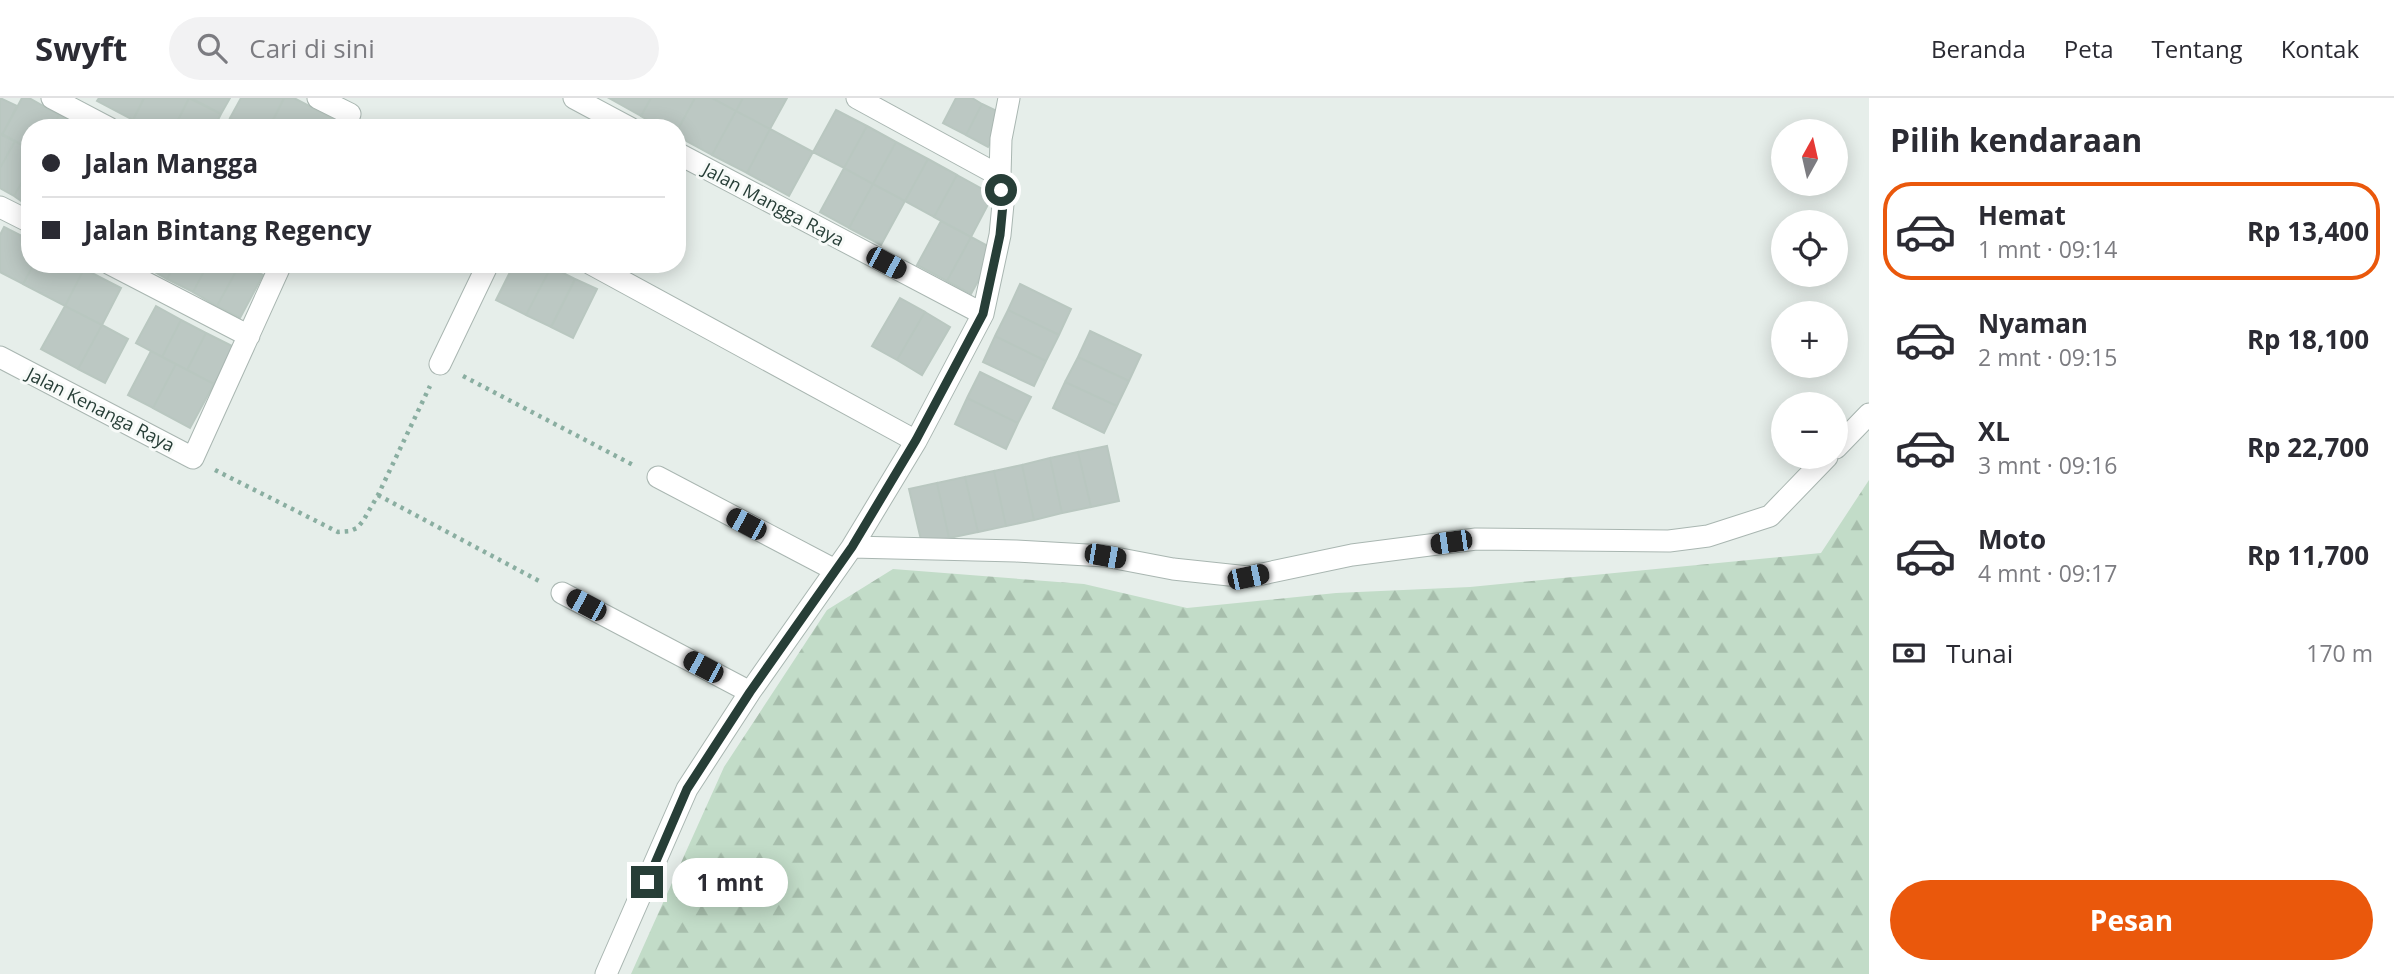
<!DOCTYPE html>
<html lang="id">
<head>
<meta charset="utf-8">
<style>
  body { margin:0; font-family:"Open Sans",sans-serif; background:#f2f2f3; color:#2b2b33; height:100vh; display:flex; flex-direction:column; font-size:26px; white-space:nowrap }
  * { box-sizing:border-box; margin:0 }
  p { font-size:23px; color:#7c7c81 }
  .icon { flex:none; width:38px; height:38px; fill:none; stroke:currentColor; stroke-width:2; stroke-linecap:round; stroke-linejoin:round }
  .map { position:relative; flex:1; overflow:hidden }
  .details { display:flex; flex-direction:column; background:#fff; width:525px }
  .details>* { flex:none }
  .banner { position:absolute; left:21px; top:21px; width:665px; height:154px; border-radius:28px; box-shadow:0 4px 18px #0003; display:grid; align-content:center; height:154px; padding:0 21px; background:#fff }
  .needle { width:46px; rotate:8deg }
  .buttons { position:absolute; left:1771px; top:21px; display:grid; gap:14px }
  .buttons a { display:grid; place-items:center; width:77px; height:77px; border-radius:50%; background:#fff; box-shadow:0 4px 18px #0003; font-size:35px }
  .end { position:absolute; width:32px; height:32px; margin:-16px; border:9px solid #273e37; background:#fff; box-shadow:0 0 0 4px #fff }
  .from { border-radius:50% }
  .bubble { position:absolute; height:49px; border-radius:24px; background:#fff; box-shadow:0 4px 18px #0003; font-size:23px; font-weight:700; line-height:49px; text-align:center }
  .car { position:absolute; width:21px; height:42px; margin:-21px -10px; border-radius:9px; box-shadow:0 0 5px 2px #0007; background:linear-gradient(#222 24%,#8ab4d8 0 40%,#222 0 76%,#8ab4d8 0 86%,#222 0) }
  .banner b { display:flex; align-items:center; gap:24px; height:66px; font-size:26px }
  .banner b+b { border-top:2px solid #e1e1e2 }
  .banner i { width:18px; height:18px; background:#2b2b33 }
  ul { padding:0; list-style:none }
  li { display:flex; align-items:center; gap:21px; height:98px; margin:0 14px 10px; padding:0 7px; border:4px solid transparent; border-radius:28px }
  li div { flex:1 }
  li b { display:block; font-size:26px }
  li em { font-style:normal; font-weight:700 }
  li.selected { border-color:#ea580c }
  li>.icon { width:63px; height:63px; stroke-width:1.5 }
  h2 { padding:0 21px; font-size:32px; line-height:84px }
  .pay { display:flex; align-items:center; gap:18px; height:77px; padding:0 21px; font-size:26px }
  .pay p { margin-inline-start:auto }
  .button { display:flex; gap:14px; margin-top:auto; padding:14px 21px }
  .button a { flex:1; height:80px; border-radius:42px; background:#ea580c; color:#fff; font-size:28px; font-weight:700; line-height:80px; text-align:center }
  header { display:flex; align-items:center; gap:42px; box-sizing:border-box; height:98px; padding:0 35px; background:#fff; border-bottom:2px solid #e1e1e2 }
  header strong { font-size:33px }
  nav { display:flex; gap:38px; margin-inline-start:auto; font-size:24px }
  .search { width:490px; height:63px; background:#f2f2f3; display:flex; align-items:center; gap:18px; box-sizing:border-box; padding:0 24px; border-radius:38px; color:#7c7c81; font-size:26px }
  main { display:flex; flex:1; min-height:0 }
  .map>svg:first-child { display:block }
  .forest { fill:url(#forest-firs) }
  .building { fill:#bcc8c3; stroke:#b9c7c0; stroke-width:2 }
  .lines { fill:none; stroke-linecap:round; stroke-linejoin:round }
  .street-casing { stroke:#a9b6b1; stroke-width:23 }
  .path { stroke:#8aaea1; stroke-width:4.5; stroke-dasharray:3.5 5; stroke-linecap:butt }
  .street { stroke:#fff; stroke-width:21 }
  .route { stroke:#273e37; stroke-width:9 }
  .labels { text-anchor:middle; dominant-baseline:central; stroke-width:6; stroke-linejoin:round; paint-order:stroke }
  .street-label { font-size:18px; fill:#273e37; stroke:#f7faf8 }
</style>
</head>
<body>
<header>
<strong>Swyft</strong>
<div class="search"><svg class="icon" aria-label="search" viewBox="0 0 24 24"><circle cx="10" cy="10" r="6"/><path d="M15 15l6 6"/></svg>Cari di sini</div>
<nav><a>Beranda</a><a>Peta</a><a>Tentang</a><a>Kontak</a></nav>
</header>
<main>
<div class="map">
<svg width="1869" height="876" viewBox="0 0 1869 876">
  <defs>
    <pattern id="forest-firs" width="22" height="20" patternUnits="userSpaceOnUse" patternTransform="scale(1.75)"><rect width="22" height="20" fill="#c2dcc8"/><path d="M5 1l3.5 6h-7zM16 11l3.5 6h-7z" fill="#a7beac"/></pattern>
  </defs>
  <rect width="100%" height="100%" fill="#e6eeea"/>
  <path class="forest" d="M1869,382v494h-1238l93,-207 103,-157 66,-41 191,15 103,24 149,-15 134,-6 351,-34z"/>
  <path class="building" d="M0,0l17,8 -15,29 -2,-2z
    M22,0h7l30,17 -7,13h-22v21l-28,-14z
    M99,0h45l-11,22 -36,-19z
    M144,0h45l-15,30h-25l-16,-8z
    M189,0l32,16 -7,14h-40z
    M191,0h39l-9,16z
    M241,0h43l-15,30h-21l-18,-10z
    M284,0h10l42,22 -4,8h-63z
    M609,0h42l-10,18z
    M651,0h44l-18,33v-3h-15l-21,-12z
    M695,0h17l24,13 -24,44 -35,-19v-5z
    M712,0h31l-7,13z
    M743,0h44l-17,31 -34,-18z
    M956,0h16l10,6 -16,31 -23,-12z
    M982,6l23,11 -17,32 -22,-12z
    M836,12l31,16 -23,42 -31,-16z
    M736,13l34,18 -23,44 -35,-18z
    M59,17l25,13h-32z
    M230,20l18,10h-22z
    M867,28l29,16 -23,42 -29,-16z
    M770,31l43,23 -24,44 -42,-23z
    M0,35l15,8 -15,27z
    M15,43l15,8v19l-16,28 -14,-8v-20z
    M896,44l32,17 -23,42 -32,-17z
    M928,61l29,16 -23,42 -29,-16z
    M30,70v39l-16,-11z
    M844,70l29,16 -24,44 -29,-16z
    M957,77l36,20 -22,42 -37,-20z
    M873,86l32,17 -24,44 -32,-17z
    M941,123l30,16 -24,44 -30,-16z
    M4,129l26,13v24h4l-11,20 -23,-12v-37z
    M971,139l24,13 -24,44 -24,-13z
    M34,166h42l8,5 -19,37 -42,-22z
    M141,166h34l-8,15z
    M175,166h33l-15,28 -26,-13z
    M208,166h32l-23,42 -24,-14z
    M240,166l23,11 -23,43 -23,-12z
    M514,166h32l5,3 -25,48 -30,-15z
    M551,169l24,12 -24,48 -25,-12z
    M84,171l37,19 -19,37 -37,-19z
    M575,181l22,10 -24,49 -22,-11z
    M1020,186l51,25 -12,26 -51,-25z
    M900,200l25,14 -28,48 -25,-14z
    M65,208l37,19 -24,44 -37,-20z
    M156,208l25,14 -19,37 -26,-14z
    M1008,212l51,25 -13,26 -51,-25z
    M925,214l25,15 -28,48 -25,-15z
    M181,222l25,13 -19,37 -25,-13z
    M102,227l26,14 -23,44 -27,-14z
    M1090,233l51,24 -12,26 -51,-24z
    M206,235l28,14 -20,37 -27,-14z
    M995,238l51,25 -12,25 -51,-24z
    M151,253l25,13 -23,44 -25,-13z
    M1078,259l51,24 -12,25 -52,-24z
    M176,266l38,20 -24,44 -37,-20z
    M980,274l51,25 -13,26 -51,-25z
    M1065,284l52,24 -13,27 -51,-25z
    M967,300l51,25 -12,26 -51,-25z
    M1107,348l12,55 -28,6 -13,-55z
    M1078,354l13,55 -29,6 -12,-55z
    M1050,360l12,55 -28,7 -12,-55z
    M1022,367l12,55 -28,6 -12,-55z
    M994,373l12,55 -28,6 -13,-55z
    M965,379l13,55 -29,6 -12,-55z
    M937,385l12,55 -27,6 -13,-55z"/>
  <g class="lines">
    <defs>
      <path id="street" d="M52,0l57,30
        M318,0l32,16
        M574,0l56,30
        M677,55l306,161
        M1000,78l1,-37 8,-41
        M0,109l30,15
        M110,166l139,72
        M591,166l325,177
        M0,259l193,101 88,-194
        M440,266l48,-100
        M1836,350l33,-34
        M658,379l177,93
        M852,449l164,4 89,5 68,13 75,8 104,-22 124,-16 193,2 39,-5 62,-20 57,-59
        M562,495l188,99
        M606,876l81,-185 63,-97 102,-145 64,-106 67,-127 17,-79 3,-31 -3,-28 -143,-78"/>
    </defs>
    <use href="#street" class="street-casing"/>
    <path class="path" d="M463,278l172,90
      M215,372l123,62 12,-1 7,-3 6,-7 15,-26 52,-109
      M378,397l163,87"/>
    <use href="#street" class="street"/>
  </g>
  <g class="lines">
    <path class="route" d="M647,784l40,-93 63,-97 102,-145 64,-107 67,-126 17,-79 3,-31 -2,-14"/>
  </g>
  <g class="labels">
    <g class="street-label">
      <text transform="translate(774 106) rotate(28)">Jalan Mangga Raya</text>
      <text transform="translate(101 311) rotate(27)">Jalan Kenanga Raya</text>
    </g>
  </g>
</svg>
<div class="buttons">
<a><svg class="needle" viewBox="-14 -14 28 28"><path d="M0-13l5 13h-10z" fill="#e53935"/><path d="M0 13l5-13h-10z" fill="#7c7c81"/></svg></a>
<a><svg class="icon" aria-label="locate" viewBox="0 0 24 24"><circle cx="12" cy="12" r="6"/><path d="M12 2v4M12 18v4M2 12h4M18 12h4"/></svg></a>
<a>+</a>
<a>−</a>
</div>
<i class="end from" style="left:1001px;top:92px"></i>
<i class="end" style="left:647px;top:784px"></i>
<div class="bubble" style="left:672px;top:760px;width:116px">1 mnt</div>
<i class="car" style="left:886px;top:165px;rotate:118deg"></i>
<i class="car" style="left:746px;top:426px;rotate:298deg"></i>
<i class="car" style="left:1451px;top:444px;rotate:262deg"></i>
<i class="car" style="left:1105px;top:458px;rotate:100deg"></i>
<i class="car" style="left:1248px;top:479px;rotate:78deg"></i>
<i class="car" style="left:586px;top:507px;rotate:298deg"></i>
<i class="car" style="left:703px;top:569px;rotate:298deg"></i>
<div class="banner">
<b><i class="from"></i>Jalan Mangga</b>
<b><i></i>Jalan Bintang Regency</b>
</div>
</div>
<section class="details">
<h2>Pilih kendaraan</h2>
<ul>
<li class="selected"><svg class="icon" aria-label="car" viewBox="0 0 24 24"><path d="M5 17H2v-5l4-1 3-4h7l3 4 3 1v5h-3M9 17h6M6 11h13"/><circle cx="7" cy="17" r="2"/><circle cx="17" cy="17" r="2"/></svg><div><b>Hemat</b><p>1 mnt · 09:14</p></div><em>Rp 13,400</em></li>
<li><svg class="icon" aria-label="car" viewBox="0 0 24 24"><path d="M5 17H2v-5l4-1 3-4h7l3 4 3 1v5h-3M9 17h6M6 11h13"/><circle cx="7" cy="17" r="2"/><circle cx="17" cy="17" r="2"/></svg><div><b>Nyaman</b><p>2 mnt · 09:15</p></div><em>Rp 18,100</em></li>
<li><svg class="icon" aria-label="car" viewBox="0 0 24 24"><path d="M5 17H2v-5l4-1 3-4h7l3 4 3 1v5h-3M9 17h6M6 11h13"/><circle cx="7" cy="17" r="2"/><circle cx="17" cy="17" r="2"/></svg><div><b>XL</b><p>3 mnt · 09:16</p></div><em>Rp 22,700</em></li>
<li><svg class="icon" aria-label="car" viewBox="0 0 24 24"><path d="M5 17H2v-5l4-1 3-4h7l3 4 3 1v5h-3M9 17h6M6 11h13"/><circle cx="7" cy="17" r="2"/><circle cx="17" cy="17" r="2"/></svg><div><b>Moto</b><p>4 mnt · 09:17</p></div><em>Rp 11,700</em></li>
</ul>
<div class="pay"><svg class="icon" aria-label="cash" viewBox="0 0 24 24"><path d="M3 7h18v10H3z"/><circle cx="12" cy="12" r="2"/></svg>Tunai<p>170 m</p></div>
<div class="button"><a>Pesan</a></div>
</section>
</main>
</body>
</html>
